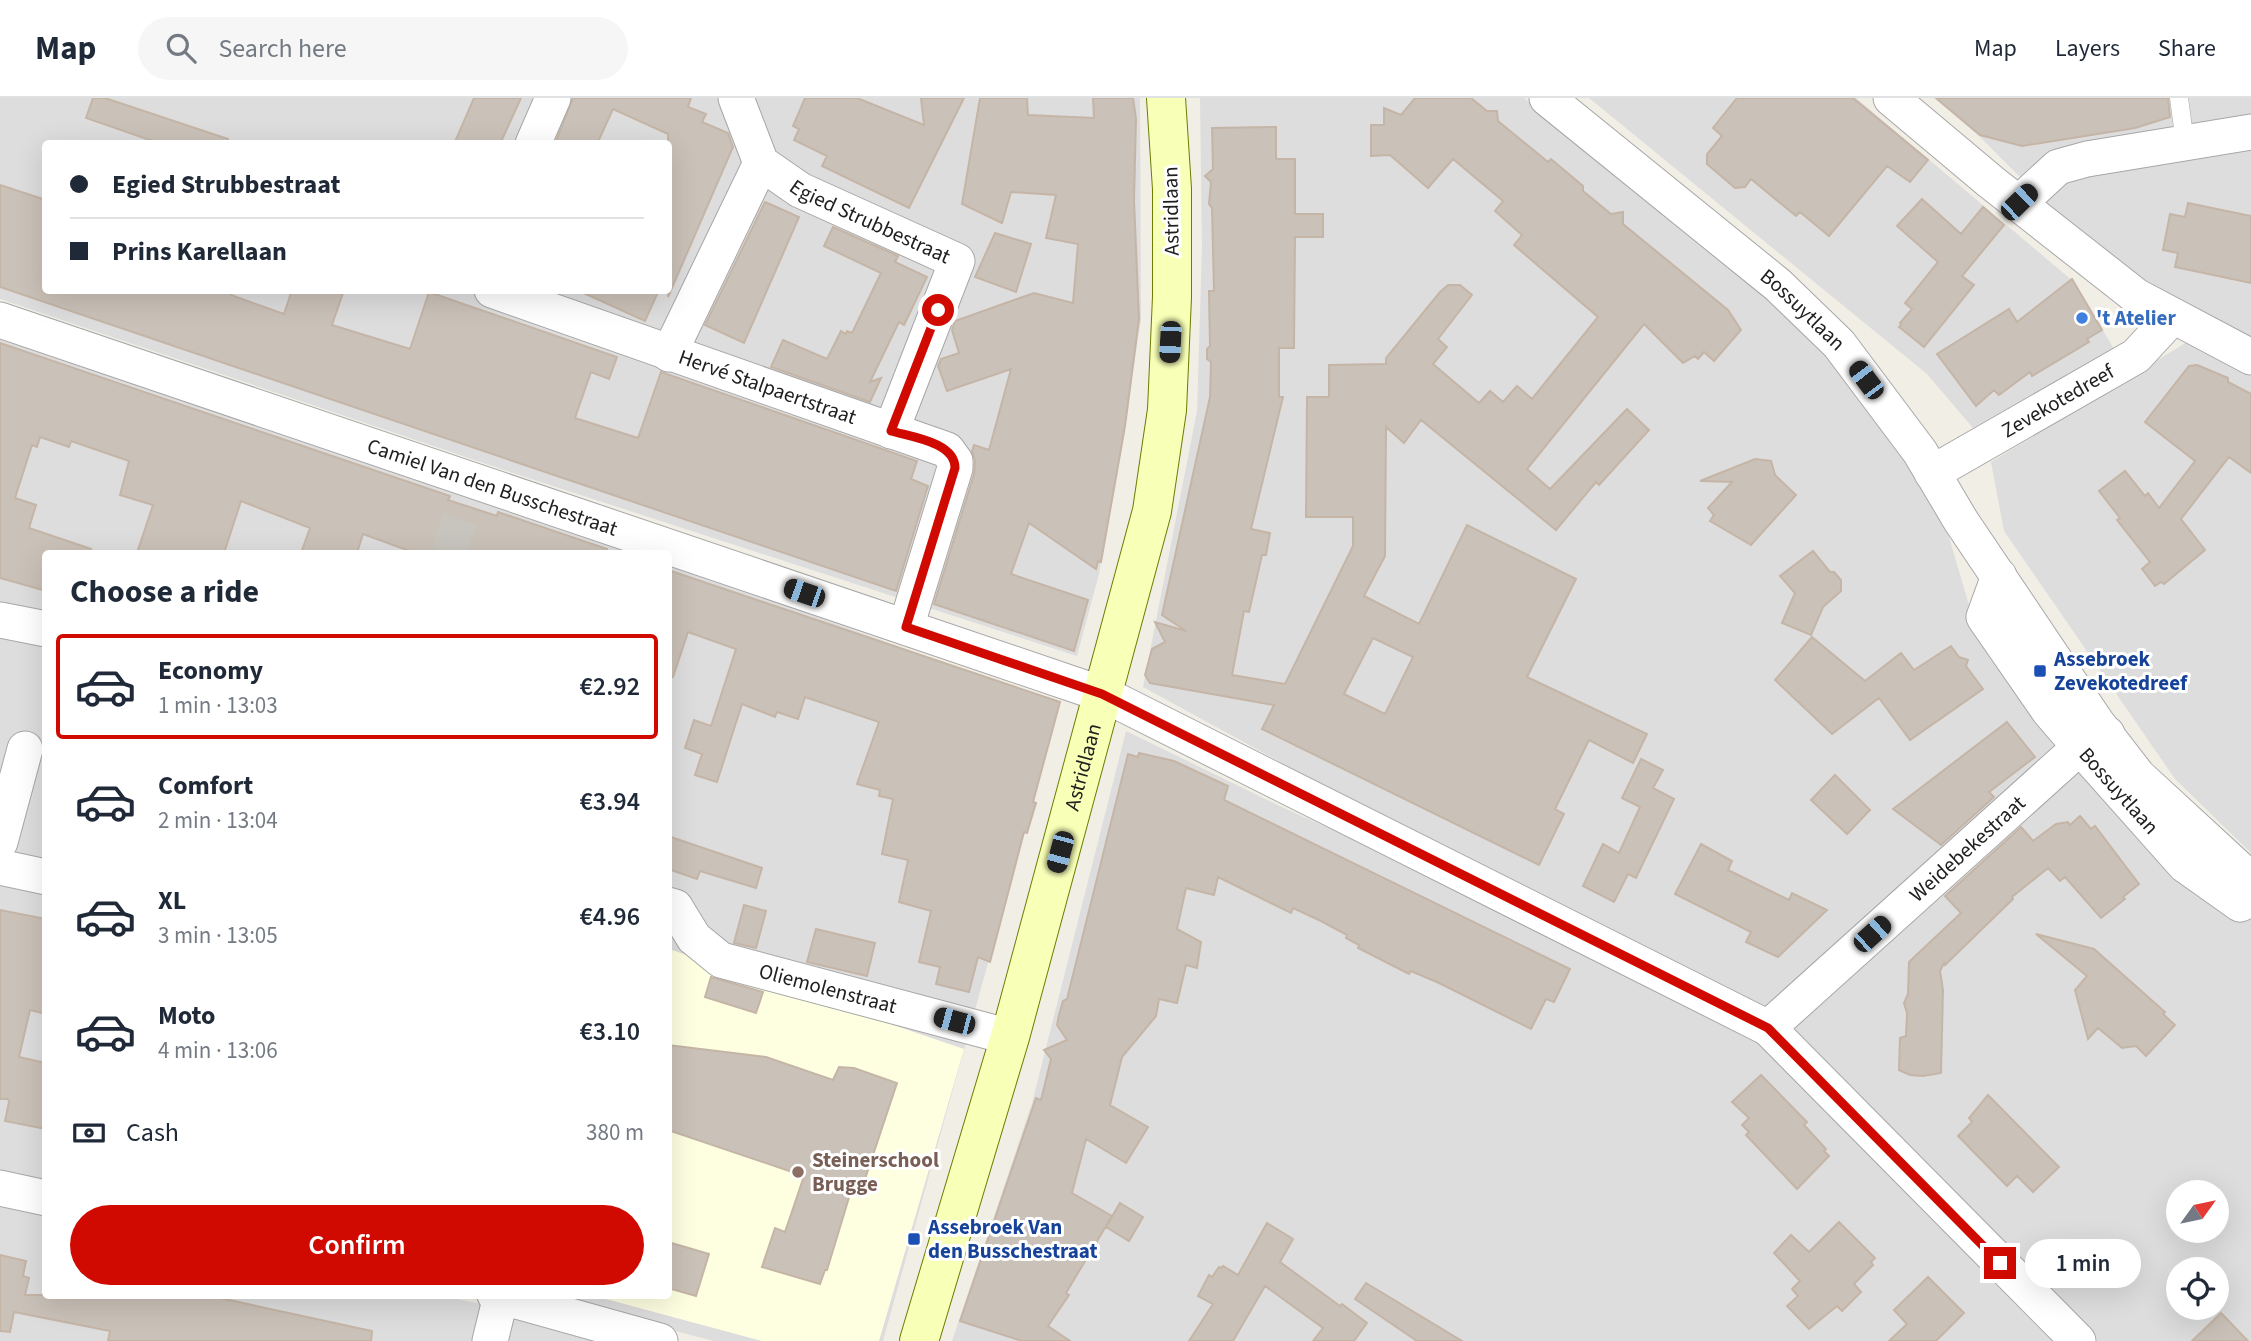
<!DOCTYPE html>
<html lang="en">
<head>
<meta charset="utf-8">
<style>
  body { margin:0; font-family:"Source Sans 3",sans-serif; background:#f6f6f7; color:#1f2937; height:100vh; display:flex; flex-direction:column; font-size:26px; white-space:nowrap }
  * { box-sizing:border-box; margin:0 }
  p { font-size:23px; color:#747a83 }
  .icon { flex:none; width:38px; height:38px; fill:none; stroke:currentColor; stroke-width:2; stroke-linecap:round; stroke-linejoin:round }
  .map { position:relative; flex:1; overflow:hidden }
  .details { position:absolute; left:42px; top:452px; width:630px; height:749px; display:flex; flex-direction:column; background:#fff; border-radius:7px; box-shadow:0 7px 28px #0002 }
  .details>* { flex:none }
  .banner { position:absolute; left:42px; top:42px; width:630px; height:154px; border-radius:7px; box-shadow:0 7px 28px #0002; display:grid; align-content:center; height:154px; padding:0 28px; background:#fff }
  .needle { width:46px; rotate:57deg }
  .controls { position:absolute; left:2166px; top:1082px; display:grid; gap:14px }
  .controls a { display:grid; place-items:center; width:63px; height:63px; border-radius:50%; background:#fff; box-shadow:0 7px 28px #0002; font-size:35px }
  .end { position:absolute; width:32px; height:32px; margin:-16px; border:9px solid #d00a00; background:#fff; box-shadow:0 0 0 4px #fff }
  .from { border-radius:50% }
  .bubble { position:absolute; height:49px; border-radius:24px; background:#fff; box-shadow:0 7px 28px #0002; font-size:23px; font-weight:600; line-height:49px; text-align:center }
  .car { position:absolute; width:21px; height:42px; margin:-21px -10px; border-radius:9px; box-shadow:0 0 5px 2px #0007; background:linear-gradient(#222 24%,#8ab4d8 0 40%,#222 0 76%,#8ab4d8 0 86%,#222 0) }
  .banner b { display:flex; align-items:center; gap:24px; height:66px; font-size:26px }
  .banner b+b { border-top:2px solid #e0e1e3 }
  .banner i { width:18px; height:18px; background:#1f2937 }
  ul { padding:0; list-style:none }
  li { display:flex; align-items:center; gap:21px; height:105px; margin:0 14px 10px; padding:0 14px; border:4px solid transparent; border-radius:7px }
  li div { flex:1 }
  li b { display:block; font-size:26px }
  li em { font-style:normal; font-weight:600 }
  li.active { border-color:#d00a00 }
  li>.icon { width:63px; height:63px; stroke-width:1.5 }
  h2 { padding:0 28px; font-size:32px; line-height:84px }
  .pay { display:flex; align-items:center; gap:18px; height:77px; padding:0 28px; font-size:26px }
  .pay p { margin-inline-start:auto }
  .cta { display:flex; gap:14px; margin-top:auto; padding:14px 28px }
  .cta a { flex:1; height:80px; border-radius:42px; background:#d00a00; color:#fff; font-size:28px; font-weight:600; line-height:80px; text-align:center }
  header { display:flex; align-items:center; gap:42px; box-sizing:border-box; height:98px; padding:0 35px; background:#fff; border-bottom:2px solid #e0e1e3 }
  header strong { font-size:33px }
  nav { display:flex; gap:38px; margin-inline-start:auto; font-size:24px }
  .search { width:490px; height:63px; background:#f6f6f7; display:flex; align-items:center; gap:18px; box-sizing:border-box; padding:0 24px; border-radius:38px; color:#747a83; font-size:26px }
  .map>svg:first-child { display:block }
  .residential { fill:#dedddd; fill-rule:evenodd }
  .education { fill:#feffe1 }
  .building { fill:#cac1b8; stroke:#c5b5a6; stroke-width:2; fill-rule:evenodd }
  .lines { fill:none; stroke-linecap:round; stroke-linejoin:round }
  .street-tunnel { stroke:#c7c5be; stroke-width:35; stroke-dasharray:35 18; stroke-linecap:butt }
  .lane-casing { stroke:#a7a7a7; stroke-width:19 }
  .street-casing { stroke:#a7a7a7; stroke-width:37 }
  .secondary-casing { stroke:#6a7e00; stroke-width:40 }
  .lane { stroke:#fff; stroke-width:18 }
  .street { stroke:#fff; stroke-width:35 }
  .secondary { stroke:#f8ffb6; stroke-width:38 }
  .route { stroke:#d00a00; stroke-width:9 }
  .shop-dot { fill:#3f7fe0; stroke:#fff; stroke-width:2.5 }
  .transit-dot { fill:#1a4fb4; stroke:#fff; stroke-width:2.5 }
  .education-dot { fill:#8d6e63; stroke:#fff; stroke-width:2.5 }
  .labels { text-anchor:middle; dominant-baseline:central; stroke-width:6; stroke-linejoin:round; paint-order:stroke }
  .street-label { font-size:21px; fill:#202020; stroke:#fff }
  .shop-label { font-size:21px; font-weight:bold; fill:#366cbe; stroke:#fff; text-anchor:start }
  .transit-label { font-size:21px; font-weight:bold; fill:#164399; stroke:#fff; text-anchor:start }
  .education-label { font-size:21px; font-weight:bold; fill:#785e54; stroke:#fff; text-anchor:start }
</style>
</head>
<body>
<header>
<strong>Map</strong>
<div class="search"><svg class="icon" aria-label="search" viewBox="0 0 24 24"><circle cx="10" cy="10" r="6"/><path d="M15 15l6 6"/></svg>Search here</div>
<nav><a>Map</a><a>Layers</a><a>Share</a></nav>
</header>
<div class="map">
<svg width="2251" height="1243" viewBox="0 0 2251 1243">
  <rect width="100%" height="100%" fill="#f1eee6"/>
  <path class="residential" d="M0,0h1140l1,221 -23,151 -19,104 -22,82 -555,-180 -522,-177zM46,46h622v146h-622z
    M1200,0h324l21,15 288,238 111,169 30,102 90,126 -298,268 -416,-216 -207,-113 54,-276 5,-163z
    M1589,0h267l218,184 40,67 -141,79 -46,-54z
    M1934,0h317v240l-125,-67 -59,-47 -88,-88z
    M0,235l637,220h-591l-1,631 -45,-10z
    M2187,244l64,31v480l-76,-74 -171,-248 -13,-69z
    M669,466l391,140 -177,637h-169l-177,-46h131z
    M1126,633l160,78 239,107 242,127 315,-285 169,156v427h-1299l80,-238zM2179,1094h38v38h-38zM2179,1171h38v38h-38z
    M0,1103l45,10 1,84h393l78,17 104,29h-621z"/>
  <path class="education" d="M669,851l295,100 -85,292h-117l-171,-46h77z"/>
  <path class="building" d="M93,0h12l123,41v5h-67l-75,-26z
    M474,0h47l-21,46h-46z
    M573,0h118l-3,9 18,7 -4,8 26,11 5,14 -65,150v-163l-55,-25 -16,35h-42z
    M805,0h52l67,27 -3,-27h43l-55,110 -87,-42 5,-10 -33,-16 5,-11 -6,-3z
    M980,0h47l1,17 66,3 -1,-20h40l3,21 -2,81 5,119 -14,107 -24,136 -3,-1 -2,8 -67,-46 -18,51 77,26 -14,51 -140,-47 40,-130 1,-13 -3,-10 2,-6 15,5 22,-81 -64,22 -9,-25 3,-7 18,-6 -7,-23 3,-9 79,-28 39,10 5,-59 -32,-6 10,-43 -45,-3 -9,31 -40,-19z
    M1415,0h56l16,13h10l1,10 50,41 3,-3 32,27v5l28,23 12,-2v12l105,86 13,20 -27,31 -10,-9 -6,7 -3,-3 -12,7 -39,-39 -117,145 23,20 77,-80 22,21 -50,55 -3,-3 -40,48 -135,-110 -17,23 -18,-16 -1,129 -21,40 55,28 48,-99 109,54 -49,98 120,57 -14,29 -44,-23 -34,69 9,5 -25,51 -277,-136 12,-24 -124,-22 -5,-8 7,-26 13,-7 -10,-20 31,9 -24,-16 48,-218 1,-35 -4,-3v-10l3,-3 -1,-55h5l-2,-83 -3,-4 2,-22 -6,-6 8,-7 -1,-41 64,-1v32h19v55h28v23h-28l-1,111h-15v49h4l-32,132 19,4 -4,22h-4l-13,57 -5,-1 -12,64 53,9 68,-138v-29h-47l1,-120h22v-32l57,-1v-6l54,-66 8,-7h12l12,10 -34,44 9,8 -14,17 46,39 11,-12 13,11 14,-16 15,13 66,-82 -84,-72 8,-10 -27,-24 8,-10 -50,-42 -25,29 -38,-33 -19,1v-31h13v-17l17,7zM1373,540l40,19 -28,57 -41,-20z
    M1737,0h116l75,62 -18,22 -23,-16 -58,70 -29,-24 -4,4 -45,-37 -6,8 -10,1 -28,-24v-10l15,-18 -9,-8z
    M1936,0h232l2,19 -35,11 -113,18 -42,-11z
    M0,87l46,15v90h187l-2,5 53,19 8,-24h52l-12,35 78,24 19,-57 188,65 -8,22 -18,-7 -16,46 63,20 23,-66 256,89 -6,18 17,7 -32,105 -896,-304z
    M1922,101l39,35 22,-27 21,18 -42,51 12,9 -50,62 -25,-20 2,-2 -1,-2 12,-14 -7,-6 33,-41 -41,-36z
    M765,104l34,15 -55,126 -39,-18z
    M2188,105l63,13v67l-76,-16 3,-14 -15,-3 7,-36 15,3z
    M833,129l65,29 -3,6 32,15 -23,48 -5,-3 -29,60 11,-4 -11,24 -99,-35 12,-27 44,19 14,-28 5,3 1,-3 5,2 29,-60 -57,-27z
    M995,135l36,11 -15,48 -41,-15z
    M2072,181l30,51 -15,9 2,3 -57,34 -2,-4 -31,23 -5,-5 -18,16 -39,-52 72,-45 8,13z
    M577,192h82l-14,31z
    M0,245l450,153 -2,4 49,16 1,-4 109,37v4h-192l-52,-19 -6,19h-56l9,-25 -69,-27 -17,52h-87l16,-48 -33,-10 9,-34 -58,-20 -2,6 -29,-10 -3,10 -5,-2 -17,53 21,7 -7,23 62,21 -1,4h-44v38l-46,-13z
    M2197,267l31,13v4l23,12v79l-22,-16 -48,62 24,31 -41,34 -3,-2 -6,4 -13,-17 8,-7 -33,-42 3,-2 -21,-27 26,-20 20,25 3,-3 11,15 36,-47 -50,-39 44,-56z
    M1755,361l16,2 4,14 21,20 -45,50 -41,-24 4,-6 -6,-7 24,-26 -32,-1z
    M1813,453l17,21h4l7,8v11l-18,16 -12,28 -29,-12 13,-30 -15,-17z
    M668,472l392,132 -27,100 3,1 -9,30 -3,-1 -34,130 -12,-5 -9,35 -33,-8 4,-17 -21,-5 12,-51 -32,-9 9,-42 -26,-6 11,-55 -14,-3 1,-6 -23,-6 22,-62 -74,-25 -7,22 -21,-7 -2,5 -33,-13 -25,78 -22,-7 7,-21 -17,-6 9,-28 17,6 25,-77 -48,-17 -15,45h-5z
    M1812,539l53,44 36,-28 13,17 37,-24 8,11 9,3 -2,6 17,23 -73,51 -31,-42 -47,36 -57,-54z
    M2007,624l28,35 -46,35 5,5 -53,48 -48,-36z
    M1139,655l35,8 54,25 -4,14 346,169 -16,33 -8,-3 -15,30 -92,-46 -28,-12 -2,3 -51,-26 1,-3 -13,-7 1,-3 -26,-14 -28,-13 -2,5 -73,-36 -4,18 -28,-7 -9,41 24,13 -4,26 -11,-3 -9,38 -18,-4 -3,17 -34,41 -12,48 38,22 -22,36 -40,-24 -14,54 40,23 -46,77 3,2 -21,31 22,15h-48l-62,-20 76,-223 5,2 10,-41 -7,-9 23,-10 -10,-15 2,-10 4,-14 4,-2 61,-245 10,3z
    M1641,661l22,11 -10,18 21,11 -38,79 -8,-4 -14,28 -31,-16 20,-42 16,9 21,-46 -18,-9z
    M1835,677l35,35 -23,24 -36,-34z
    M2080,718l11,13 4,-3 44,58 -16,13 2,2 -24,19 -36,-41 -5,4 -12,-13 -36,29 1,2 -68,66 -1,-2 -4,8 3,19 -2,83 -18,3 -13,-1 -11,-5 1,-32 6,-2 1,-23 -3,-10 4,-9 1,-32 52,-49 -16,-17 76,-69 12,14 23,-17 12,-2 2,3z
    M668,738l94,32 -6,20 -56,-17 -3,8 -29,-10z
    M1701,746l31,17 -4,9 61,30 3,-7 35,17 -49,47 -32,-15 5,-10 -76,-38z
    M744,807l22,6 -10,37 -22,-5z
    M0,812l46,9v95l-16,-4 -11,47 27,6v66l-41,-8 4,-19 -1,-3h-8z
    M816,831l59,14 -8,33 -60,-14z
    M2036,836l58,15 71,63 -2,2 12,11 -29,31 -10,-10 -14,2 -24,-20 -10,11 -13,-49 12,-14z
    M711,879l52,15 -7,21 -51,-16z
    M668,947l98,12 67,23 6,-13 15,1 43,15 -37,111 -9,-3 -24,79h-2l-5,14 -58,-17 13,-39 10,4 19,-56 -136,-46z
    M1761,977l46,47 -3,3 22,24 -2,2 5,5 -32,33 -51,-54 3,-3 -7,-7 7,-7 -17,-16z
    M1988,997l71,72 -26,25 -16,-16 -10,10 -49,-50 14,-14 -3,-4z
    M1120,1105l23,14 -14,24 -23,-14z
    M1839,1124l36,36 -4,4 2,3 -19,19 7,8 -19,19 -5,-5 -28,23 -22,-23 11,-10 -6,-7 8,-8 -26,-28 17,-18 18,17z
    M1267,1125l26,16 -13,23 60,44 2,-2 25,19 -13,18h-41l10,-13 -58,-42 -32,55h-44l24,-37 -15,-8 11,-21 3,2 7,-10 2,1 2,-2 15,9z
    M668,1144l41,12 -13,42 -28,-8z
    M0,1157l26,6 -3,15 6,2 -4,17h181l166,36 -1,10h-263l2,-10 -96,-19 -4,20 -10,-1z
    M1928,1179l36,36 -28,28h-47l18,-17 -13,-14z
    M1366,1185l96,58h-45l-62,-42z
    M2221,1215l27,28h-56z"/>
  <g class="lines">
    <path class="street-tunnel" d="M449,455l15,-48"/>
    <defs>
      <path id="lane" d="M2179,0l6,45"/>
      <g id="street">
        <path id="s1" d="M736,0l25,65 39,27 157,71 -66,170"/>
        <path id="s2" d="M1547,0l231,187 61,59 81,108 41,69 136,202 41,53 113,104"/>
        <path d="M1891,0l100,84 145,114 115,61"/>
        <path d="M533,46l20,-46"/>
        <path d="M2019,105l39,-36 29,-8 164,-27"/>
        <path id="s3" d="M492,192l455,160 8,11v7l-49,159"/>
        <path id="s4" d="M0,222l1102,374 15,7 651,327 310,313"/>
        <path d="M669,256l92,-191"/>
        <path id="s5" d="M1932,375l204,-117 37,-40"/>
        <path id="s6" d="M1999,478l-15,41 65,94 31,36 105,118 55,39 11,-5"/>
        <path d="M0,522l46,9"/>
        <path d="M0,744l25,-93"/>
        <path d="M0,769l46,10"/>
        <path id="s7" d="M668,807l7,2 19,31 27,22 289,77"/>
        <path id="s8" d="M1768,930l312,-281 27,-13"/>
        <path d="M0,1090l46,10"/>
        <path d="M495,1197l165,46"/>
        <path d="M490,1243l11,-45"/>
      </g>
      <g id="secondary">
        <path id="s9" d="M919,1243l91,-304 142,-526 15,-101 5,-113v-108l-6,-91"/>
      </g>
    </defs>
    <use href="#lane" class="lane-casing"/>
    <use href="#street" class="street-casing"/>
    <use href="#secondary" class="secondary-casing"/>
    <use href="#lane" class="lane"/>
    <use href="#street" class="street"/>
    <use href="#secondary" class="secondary"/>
  </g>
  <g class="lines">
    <path class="route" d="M938,212l-47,121c20,6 64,11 64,37l-49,159 196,67 666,334 232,235"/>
  </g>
  <circle class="shop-dot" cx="2082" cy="220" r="7"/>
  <g class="transit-dot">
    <rect x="2033" y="566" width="14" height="14" rx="3.5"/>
    <rect x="907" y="1134" width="14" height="14" rx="3.5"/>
  </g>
  <circle class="education-dot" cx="798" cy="1074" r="7"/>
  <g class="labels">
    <g class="street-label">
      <text transform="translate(1171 113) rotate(-91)">Astridlaan</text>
      <text stroke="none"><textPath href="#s1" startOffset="194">Egied Strubbestraat</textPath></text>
      <text stroke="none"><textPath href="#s2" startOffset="332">Bossuytlaan</textPath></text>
      <text stroke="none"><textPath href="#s3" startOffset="292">Hervé Stalpaertstraat</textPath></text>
      <text stroke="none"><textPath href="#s5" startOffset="145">Zevekotedreef</textPath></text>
      <text stroke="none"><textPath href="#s4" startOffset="520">Camiel Van den Busschestraat</textPath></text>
      <text stroke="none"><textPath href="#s9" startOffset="597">Astridlaan</textPath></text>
      <text stroke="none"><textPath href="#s6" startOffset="264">Bossuytlaan</textPath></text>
      <text stroke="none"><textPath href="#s8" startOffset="268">Weidebekestraat</textPath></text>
      <text stroke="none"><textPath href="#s7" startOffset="189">Oliemolenstraat</textPath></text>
    </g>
    <g class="shop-label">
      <text x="2096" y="220">'t Atelier</text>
    </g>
    <g class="transit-label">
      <text x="2054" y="561">Assebroek<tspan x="2054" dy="24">Zevekotedreef</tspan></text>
      <text x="928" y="1129">Assebroek Van<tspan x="928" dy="24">den Busschestraat</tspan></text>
    </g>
    <g class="education-label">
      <text x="812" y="1062">Steinerschool<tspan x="812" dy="24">Brugge</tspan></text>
    </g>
  </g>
</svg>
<div class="controls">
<a><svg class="needle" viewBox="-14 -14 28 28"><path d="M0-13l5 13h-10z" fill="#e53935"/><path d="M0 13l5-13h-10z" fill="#747a83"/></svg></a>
<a><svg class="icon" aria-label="locate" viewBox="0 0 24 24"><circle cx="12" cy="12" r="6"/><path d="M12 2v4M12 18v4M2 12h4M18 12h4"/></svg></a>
</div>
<i class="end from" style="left:938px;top:212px"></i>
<i class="end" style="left:2000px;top:1165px"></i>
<div class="bubble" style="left:2025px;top:1141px;width:116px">1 min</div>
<i class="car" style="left:2019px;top:104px;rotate:46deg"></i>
<i class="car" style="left:1170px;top:244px;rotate:183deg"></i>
<i class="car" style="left:1866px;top:282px;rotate:323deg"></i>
<i class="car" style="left:804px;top:495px;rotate:289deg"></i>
<i class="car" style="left:1060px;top:754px;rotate:195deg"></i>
<i class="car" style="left:1872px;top:836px;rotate:48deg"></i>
<i class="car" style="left:954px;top:923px;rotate:285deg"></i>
<div class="banner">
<b><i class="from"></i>Egied Strubbestraat</b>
<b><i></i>Prins Karellaan</b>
</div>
<section class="details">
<h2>Choose a ride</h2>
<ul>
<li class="active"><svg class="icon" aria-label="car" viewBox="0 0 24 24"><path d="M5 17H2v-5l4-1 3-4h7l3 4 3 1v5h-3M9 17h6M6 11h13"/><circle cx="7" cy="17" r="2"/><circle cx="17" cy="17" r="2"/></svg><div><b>Economy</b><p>1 min · 13:03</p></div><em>€2.92</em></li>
<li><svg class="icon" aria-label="car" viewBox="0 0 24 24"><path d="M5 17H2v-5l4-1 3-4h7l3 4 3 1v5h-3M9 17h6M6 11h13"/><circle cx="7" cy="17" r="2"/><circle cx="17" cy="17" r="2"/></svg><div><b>Comfort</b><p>2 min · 13:04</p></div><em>€3.94</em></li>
<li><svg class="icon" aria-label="car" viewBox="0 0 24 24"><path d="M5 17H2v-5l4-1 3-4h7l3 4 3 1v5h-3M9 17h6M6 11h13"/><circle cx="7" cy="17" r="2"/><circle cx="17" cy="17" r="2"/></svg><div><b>XL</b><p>3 min · 13:05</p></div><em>€4.96</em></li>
<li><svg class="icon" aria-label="car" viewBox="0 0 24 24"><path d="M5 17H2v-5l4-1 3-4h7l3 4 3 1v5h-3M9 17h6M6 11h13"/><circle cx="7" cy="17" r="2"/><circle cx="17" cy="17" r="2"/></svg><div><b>Moto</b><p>4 min · 13:06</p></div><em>€3.10</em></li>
</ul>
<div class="pay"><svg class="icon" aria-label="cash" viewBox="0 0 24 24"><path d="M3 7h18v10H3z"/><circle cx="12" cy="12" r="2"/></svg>Cash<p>380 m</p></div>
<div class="cta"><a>Confirm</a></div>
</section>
</div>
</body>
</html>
